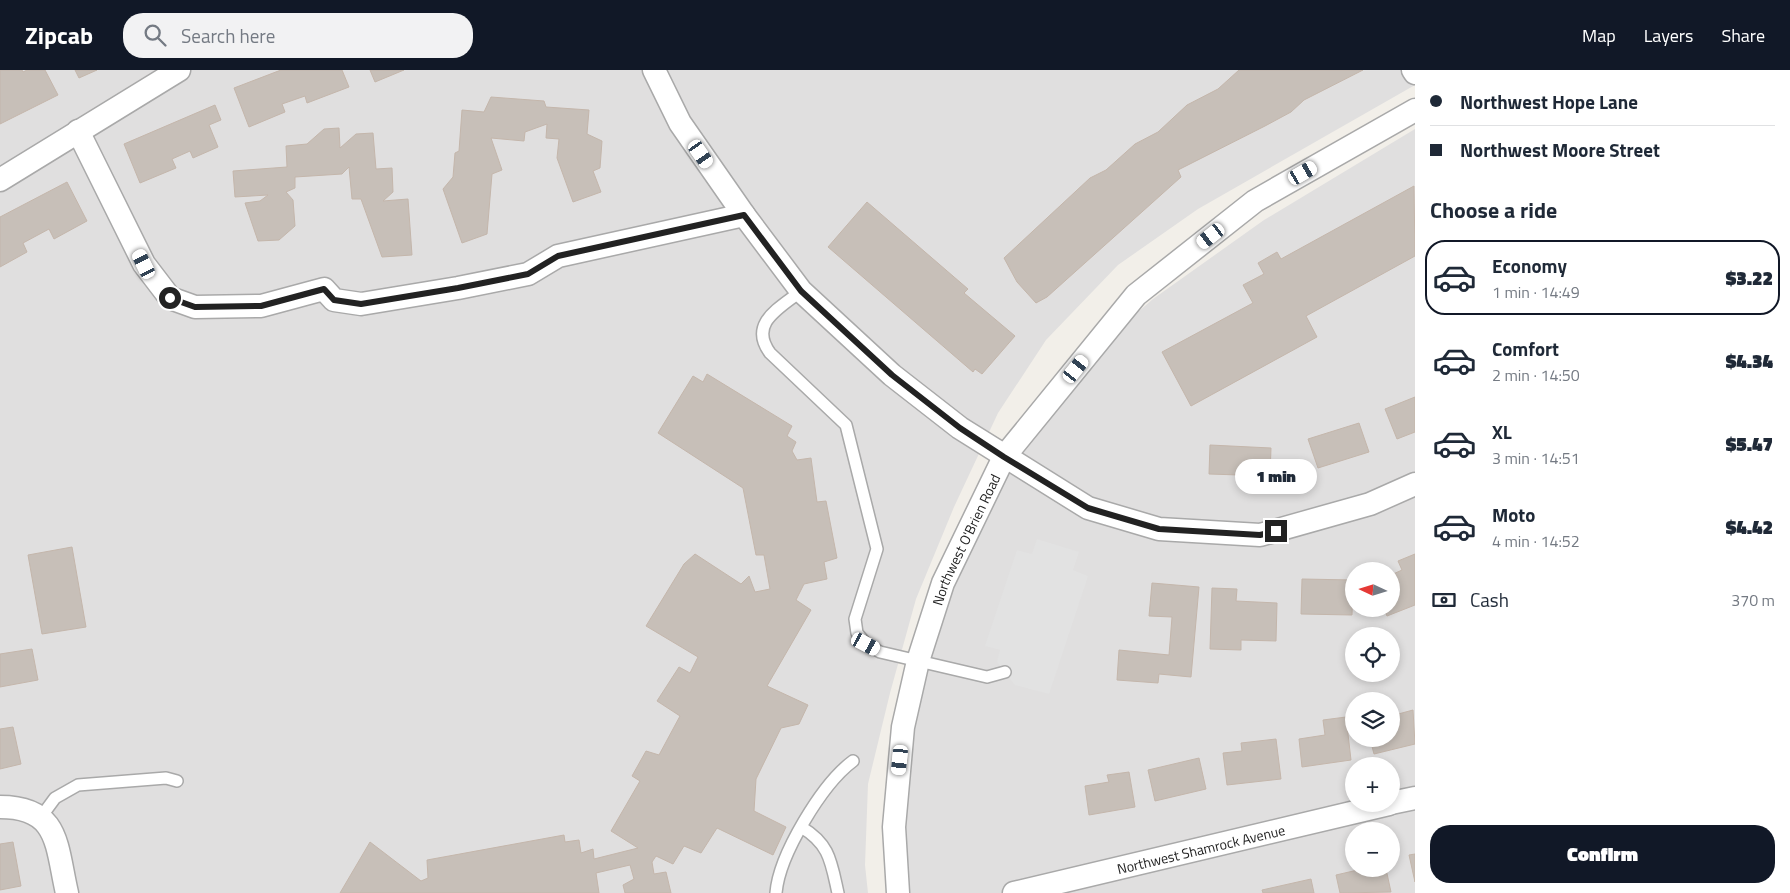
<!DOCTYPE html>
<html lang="en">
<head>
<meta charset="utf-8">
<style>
  body { margin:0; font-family:"Titillium Web",sans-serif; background:#f2f2f3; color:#1f2937; height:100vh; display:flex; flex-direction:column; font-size:19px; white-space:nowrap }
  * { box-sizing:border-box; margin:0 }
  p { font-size:16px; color:#747a83 }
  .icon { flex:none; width:28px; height:28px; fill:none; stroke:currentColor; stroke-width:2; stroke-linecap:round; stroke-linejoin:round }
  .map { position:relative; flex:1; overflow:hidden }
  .side { display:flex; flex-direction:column; background:#fff; width:375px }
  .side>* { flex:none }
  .hud { display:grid; align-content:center; height:110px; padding:0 15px; background:#fff }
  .needle { width:32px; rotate:274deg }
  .buttons { position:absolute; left:1345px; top:492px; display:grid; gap:10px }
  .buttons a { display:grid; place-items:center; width:55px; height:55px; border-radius:50%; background:#fff; box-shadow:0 2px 8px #0003; font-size:25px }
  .end { position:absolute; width:22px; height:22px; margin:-11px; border:6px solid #222; background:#fff; box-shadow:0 0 0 2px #fff }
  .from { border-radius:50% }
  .bubble { position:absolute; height:35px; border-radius:18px; background:#fff; box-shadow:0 2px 8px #0003; font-size:16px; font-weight:800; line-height:35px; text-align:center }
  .car { position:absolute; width:15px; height:30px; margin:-15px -8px; border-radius:6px; box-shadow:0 0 4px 1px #0007; background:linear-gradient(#fff 24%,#345 0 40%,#fff 0 76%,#345 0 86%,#fff 0) }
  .hud b { display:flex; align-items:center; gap:18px; height:48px; font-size:19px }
  .hud b+b { border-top:1px solid #e0e1e3 }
  .hud i { width:12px; height:12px; background:#1f2937 }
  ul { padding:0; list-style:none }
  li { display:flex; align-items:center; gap:15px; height:75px; margin:0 10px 8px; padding:0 5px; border:2px solid transparent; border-radius:20px }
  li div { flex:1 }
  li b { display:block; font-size:19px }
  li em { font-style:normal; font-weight:800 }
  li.on { border-color:#111827 }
  li>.icon { width:45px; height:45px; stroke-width:1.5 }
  h2 { padding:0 15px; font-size:22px; line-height:60px }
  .pay { display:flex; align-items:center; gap:12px; height:55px; padding:0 15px; font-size:19px }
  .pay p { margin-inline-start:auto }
  .action { display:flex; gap:10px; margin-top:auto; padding:10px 15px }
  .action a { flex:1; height:58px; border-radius:20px; background:#111827; color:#fff; font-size:20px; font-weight:800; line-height:58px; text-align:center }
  header { display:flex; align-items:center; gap:30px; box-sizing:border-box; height:70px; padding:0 25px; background:#111827; color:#fff }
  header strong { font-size:24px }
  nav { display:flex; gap:28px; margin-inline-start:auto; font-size:18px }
  .search { width:350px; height:45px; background:#f2f2f3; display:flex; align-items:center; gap:12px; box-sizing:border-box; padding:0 18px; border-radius:20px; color:#747a83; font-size:19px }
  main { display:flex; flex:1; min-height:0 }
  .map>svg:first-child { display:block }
  .residential { fill:#e0dfdf; fill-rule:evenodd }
  .parking { fill:#e2e2e2 }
  .building { fill:#c7bfb8; stroke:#c4b6ab }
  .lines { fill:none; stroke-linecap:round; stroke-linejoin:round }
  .lane-casing { stroke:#a9a9a9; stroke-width:14 }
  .street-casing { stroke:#a9a9a9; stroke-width:25 }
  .lane { stroke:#fff; stroke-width:11 }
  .street { stroke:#fff; stroke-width:22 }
  .route { stroke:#222; stroke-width:6 }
  .labels { text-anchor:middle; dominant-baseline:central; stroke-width:4; stroke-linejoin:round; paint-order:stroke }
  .street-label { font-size:14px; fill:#222; stroke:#fff }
</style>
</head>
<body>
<header>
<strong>Zipcab</strong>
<div class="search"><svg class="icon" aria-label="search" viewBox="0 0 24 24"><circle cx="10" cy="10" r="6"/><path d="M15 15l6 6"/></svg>Search here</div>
<nav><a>Map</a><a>Layers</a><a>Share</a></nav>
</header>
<main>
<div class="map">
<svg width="1415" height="823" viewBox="0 0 1415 823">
  <rect width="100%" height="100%" fill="#f2efe9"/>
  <path class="residential" d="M0,0h1415v15l-217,124 -80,56 -72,75 -48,73 -44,94 -38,92 -26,94 -22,91 -3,81 3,28h-868z
    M1415,59v764h-517l-3,-59 29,-190 96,-200 72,-92 61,-53 111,-79zM1354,501h37v38h-37zM1354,566h37v38h-37zM1354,631h37v38h-37zM1354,696h37v38h-37zM1354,761h37v38h-37z"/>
  <path class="parking" d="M1037,469l42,13 -6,18 15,6 -39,118 -34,-9 -18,-23 3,-12 -15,-4 32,-96 15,4z"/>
  <path class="building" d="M0,0h22l1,2 4,-2h18l13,25 -58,29z
    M75,0h22l-18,8z
    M281,0h61l7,17 -42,16 -2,-7 -23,8 3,8 -36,15 -15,-39z
    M370,0h34l-29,12z
    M1239,0h124l-59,30 -13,12 -26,14 -87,44 3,7 -134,120 -11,6 -19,-21 -13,-24 86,-80 16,-8 29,-26 23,-12 29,-27 31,-16z
    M491,27l53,4 2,6 43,3 -2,24 15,7 -2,27 -7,3 8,21 -28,10 -16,-44 2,-19 -13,-1 1,-14 -22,8 -1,9 -33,-3 11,32 -10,4 -5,60 -25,9 -19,-54 10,-12 2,-24 4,-2 3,-41 22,2z
    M215,35l6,15 -12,5 9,22 -25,11 -3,-7 -18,8 4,9 -36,15 -16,-39z
    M339,58l1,20 16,-14 17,-1 3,36 16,-1 1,24 -10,9 25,-2 4,56 -30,2 -21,-58h-9l-3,-32 -7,7 -47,3v11l-9,4 7,8 2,26 -16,14 -21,1 -13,-38 15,-2 8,-6 -33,2 -2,-26 54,-4 -1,-21 21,-2 17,-15z
    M67,112l20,39 -33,18 -5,-10 -26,14 4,9 -27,15v-50z
    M1414,116l1,70 -109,60 11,21 -126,69 -29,-54 91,-49 -10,-18 21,-11 -6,-11 19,-11 4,7z
    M867,132l101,87 -4,4 51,43 -33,38 -7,-5 -2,3 -145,-125z
    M707,304l85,52 -5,10 9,6 -4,9 5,9 14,-2 6,44 9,-1 11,57 -13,4 3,17 -23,5 -8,16 15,10 -44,76 41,19 -9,19 -18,4 -25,51 -2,32 32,16 -13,28 -56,-27 -16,25 -17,-7 -11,18 -17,-8 -4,6 2,12 12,-2 5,21h-46l-2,-8 11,-6 -4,-14 -34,8 3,20h-259l30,-51 51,39 7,-3 -1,-18 137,-25 1,7 14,-2 2,13 12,-4 1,10 44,-11 -27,-17 29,-50 -8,-5 14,-25 13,4 21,-39 -23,-15 22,-34 11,6 8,-16 -52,-31 38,-62 11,-10 46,30 8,-8 6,16 15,-3 -6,-34h-8l-13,-67 -85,-55 35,-57 10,6z
    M1415,327v35l-18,7 -12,-30z
    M1359,353l10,29 -51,16 -10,-29z
    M1210,375l61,3 -1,28 -61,-2z
    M72,477l14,80 -44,7 -14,-79z
    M1415,484v51l-28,11 -3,-7h7v-34l11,-5 -4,-9z
    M1302,509l51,1 -1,35 -51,-1z
    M1152,513l47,4 -8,90 -32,-3 -1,9 -41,-3 2,-30 50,5 3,-38 -23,-1z
    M1212,518l25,1 -1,12 41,2 -1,38 -35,-1v10l-31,-1z
    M32,579l6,31 -38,7v-33z
    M1413,640l2,34 -41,10 -4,-15h21v-23z
    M1346,647l5,43 -49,7 -3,-28 26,-4 -2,-15z
    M13,657l8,37 -21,5v-40z
    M1276,669l5,40 -54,6 -4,-32 19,-2 -1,-8z
    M1199,688l7,31 -51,12 -7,-31z
    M1129,702l6,35 -46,8 -4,-29 24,-4 -2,-7z
    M13,772l8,44 -21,4v-46z
    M1415,784v28l-6,-27z
    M1362,799h24l5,23 -51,1 -4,-18z
    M1311,809l3,14h-51l-1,-3z"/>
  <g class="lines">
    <defs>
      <path id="lane" d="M801,221c-21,17 -53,32 -31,62l76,72 31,124 -22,70 2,14 9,11 14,8 107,25 18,-5
        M41,747l14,-19 23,-13 88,-7 11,3
        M801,757c29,17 30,35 37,66
        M776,823c3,-38 46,-109 77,-132"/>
      <g id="street">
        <path d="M654,0l26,53 64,92 57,76 91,84 68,53 128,80 71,21 101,6 110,-31 45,-20"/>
        <path d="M1413,0l2,3"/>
        <path d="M78,61l66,133 26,34 25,9 66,-1 63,-17 10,11 27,4 97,-16 70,-14 30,-18 186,-41"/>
        <path d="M0,110l179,-110"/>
        <path d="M1391,733l24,-5"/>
        <path d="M0,737c60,0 56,39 67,86"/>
        <path id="s1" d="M898,823l-4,-66 9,-100 15,-66 25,-78 61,-126 132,-162 119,-94 160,-91"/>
        <path id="s2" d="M1014,823l375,-89"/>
      </g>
    </defs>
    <use href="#lane" class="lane-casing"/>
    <use href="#street" class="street-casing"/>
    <use href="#lane" class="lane"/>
    <use href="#street" class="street"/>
  </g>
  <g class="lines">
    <path class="route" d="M170,228l25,9 66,-1 63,-17 10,11 27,4 97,-16 70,-14 30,-18 186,-41 57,76 91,84 68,53 44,29 84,51 71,21 101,6 16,-4"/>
  </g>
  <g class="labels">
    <g class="street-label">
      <text stroke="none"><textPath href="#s1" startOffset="365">Northwest O'Brien Road</textPath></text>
      <text stroke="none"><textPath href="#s2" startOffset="192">Northwest Shamrock Avenue</textPath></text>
    </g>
  </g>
</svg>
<div class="buttons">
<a><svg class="needle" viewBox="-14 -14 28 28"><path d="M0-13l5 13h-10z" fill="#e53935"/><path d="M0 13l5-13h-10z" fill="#747a83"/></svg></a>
<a><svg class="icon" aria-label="locate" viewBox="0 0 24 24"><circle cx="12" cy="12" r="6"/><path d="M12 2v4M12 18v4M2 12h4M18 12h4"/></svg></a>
<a><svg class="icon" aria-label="layers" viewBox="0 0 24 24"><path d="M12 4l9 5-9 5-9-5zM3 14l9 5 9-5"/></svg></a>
<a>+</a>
<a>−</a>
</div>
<i class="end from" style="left:170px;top:228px"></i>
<i class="end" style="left:1276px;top:461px"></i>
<div class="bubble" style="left:1235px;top:389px;width:82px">1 min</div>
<i class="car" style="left:701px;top:84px;rotate:145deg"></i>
<i class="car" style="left:1303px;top:103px;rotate:60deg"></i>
<i class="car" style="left:1211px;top:166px;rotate:232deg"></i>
<i class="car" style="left:144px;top:194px;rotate:334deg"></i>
<i class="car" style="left:1076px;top:299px;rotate:39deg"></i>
<i class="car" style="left:866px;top:574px;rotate:118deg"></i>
<i class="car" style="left:900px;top:690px;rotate:186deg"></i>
</div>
<section class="side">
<div class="hud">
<b><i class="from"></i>Northwest Hope Lane</b>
<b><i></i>Northwest Moore Street</b>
</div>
<h2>Choose a ride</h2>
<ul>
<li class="on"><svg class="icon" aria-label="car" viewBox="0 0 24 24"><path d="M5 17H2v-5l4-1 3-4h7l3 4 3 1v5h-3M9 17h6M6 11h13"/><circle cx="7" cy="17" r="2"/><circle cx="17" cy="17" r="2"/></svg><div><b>Economy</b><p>1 min · 14:49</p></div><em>$3.22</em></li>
<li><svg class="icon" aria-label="car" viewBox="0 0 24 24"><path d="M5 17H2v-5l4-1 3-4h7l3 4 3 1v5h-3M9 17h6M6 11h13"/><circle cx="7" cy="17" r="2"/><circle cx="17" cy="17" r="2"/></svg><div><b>Comfort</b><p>2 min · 14:50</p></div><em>$4.34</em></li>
<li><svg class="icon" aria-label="car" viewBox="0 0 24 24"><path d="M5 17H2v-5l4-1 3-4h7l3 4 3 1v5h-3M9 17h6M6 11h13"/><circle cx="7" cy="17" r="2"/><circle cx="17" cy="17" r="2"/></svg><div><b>XL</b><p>3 min · 14:51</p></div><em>$5.47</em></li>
<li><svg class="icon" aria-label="car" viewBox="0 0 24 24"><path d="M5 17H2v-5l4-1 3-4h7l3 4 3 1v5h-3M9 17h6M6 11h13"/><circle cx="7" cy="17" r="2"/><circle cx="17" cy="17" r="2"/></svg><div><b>Moto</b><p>4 min · 14:52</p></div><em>$4.42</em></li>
</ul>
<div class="pay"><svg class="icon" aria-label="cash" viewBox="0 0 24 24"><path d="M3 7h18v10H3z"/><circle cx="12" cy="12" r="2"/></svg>Cash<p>370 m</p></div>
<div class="action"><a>Confirm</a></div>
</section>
</main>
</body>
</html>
